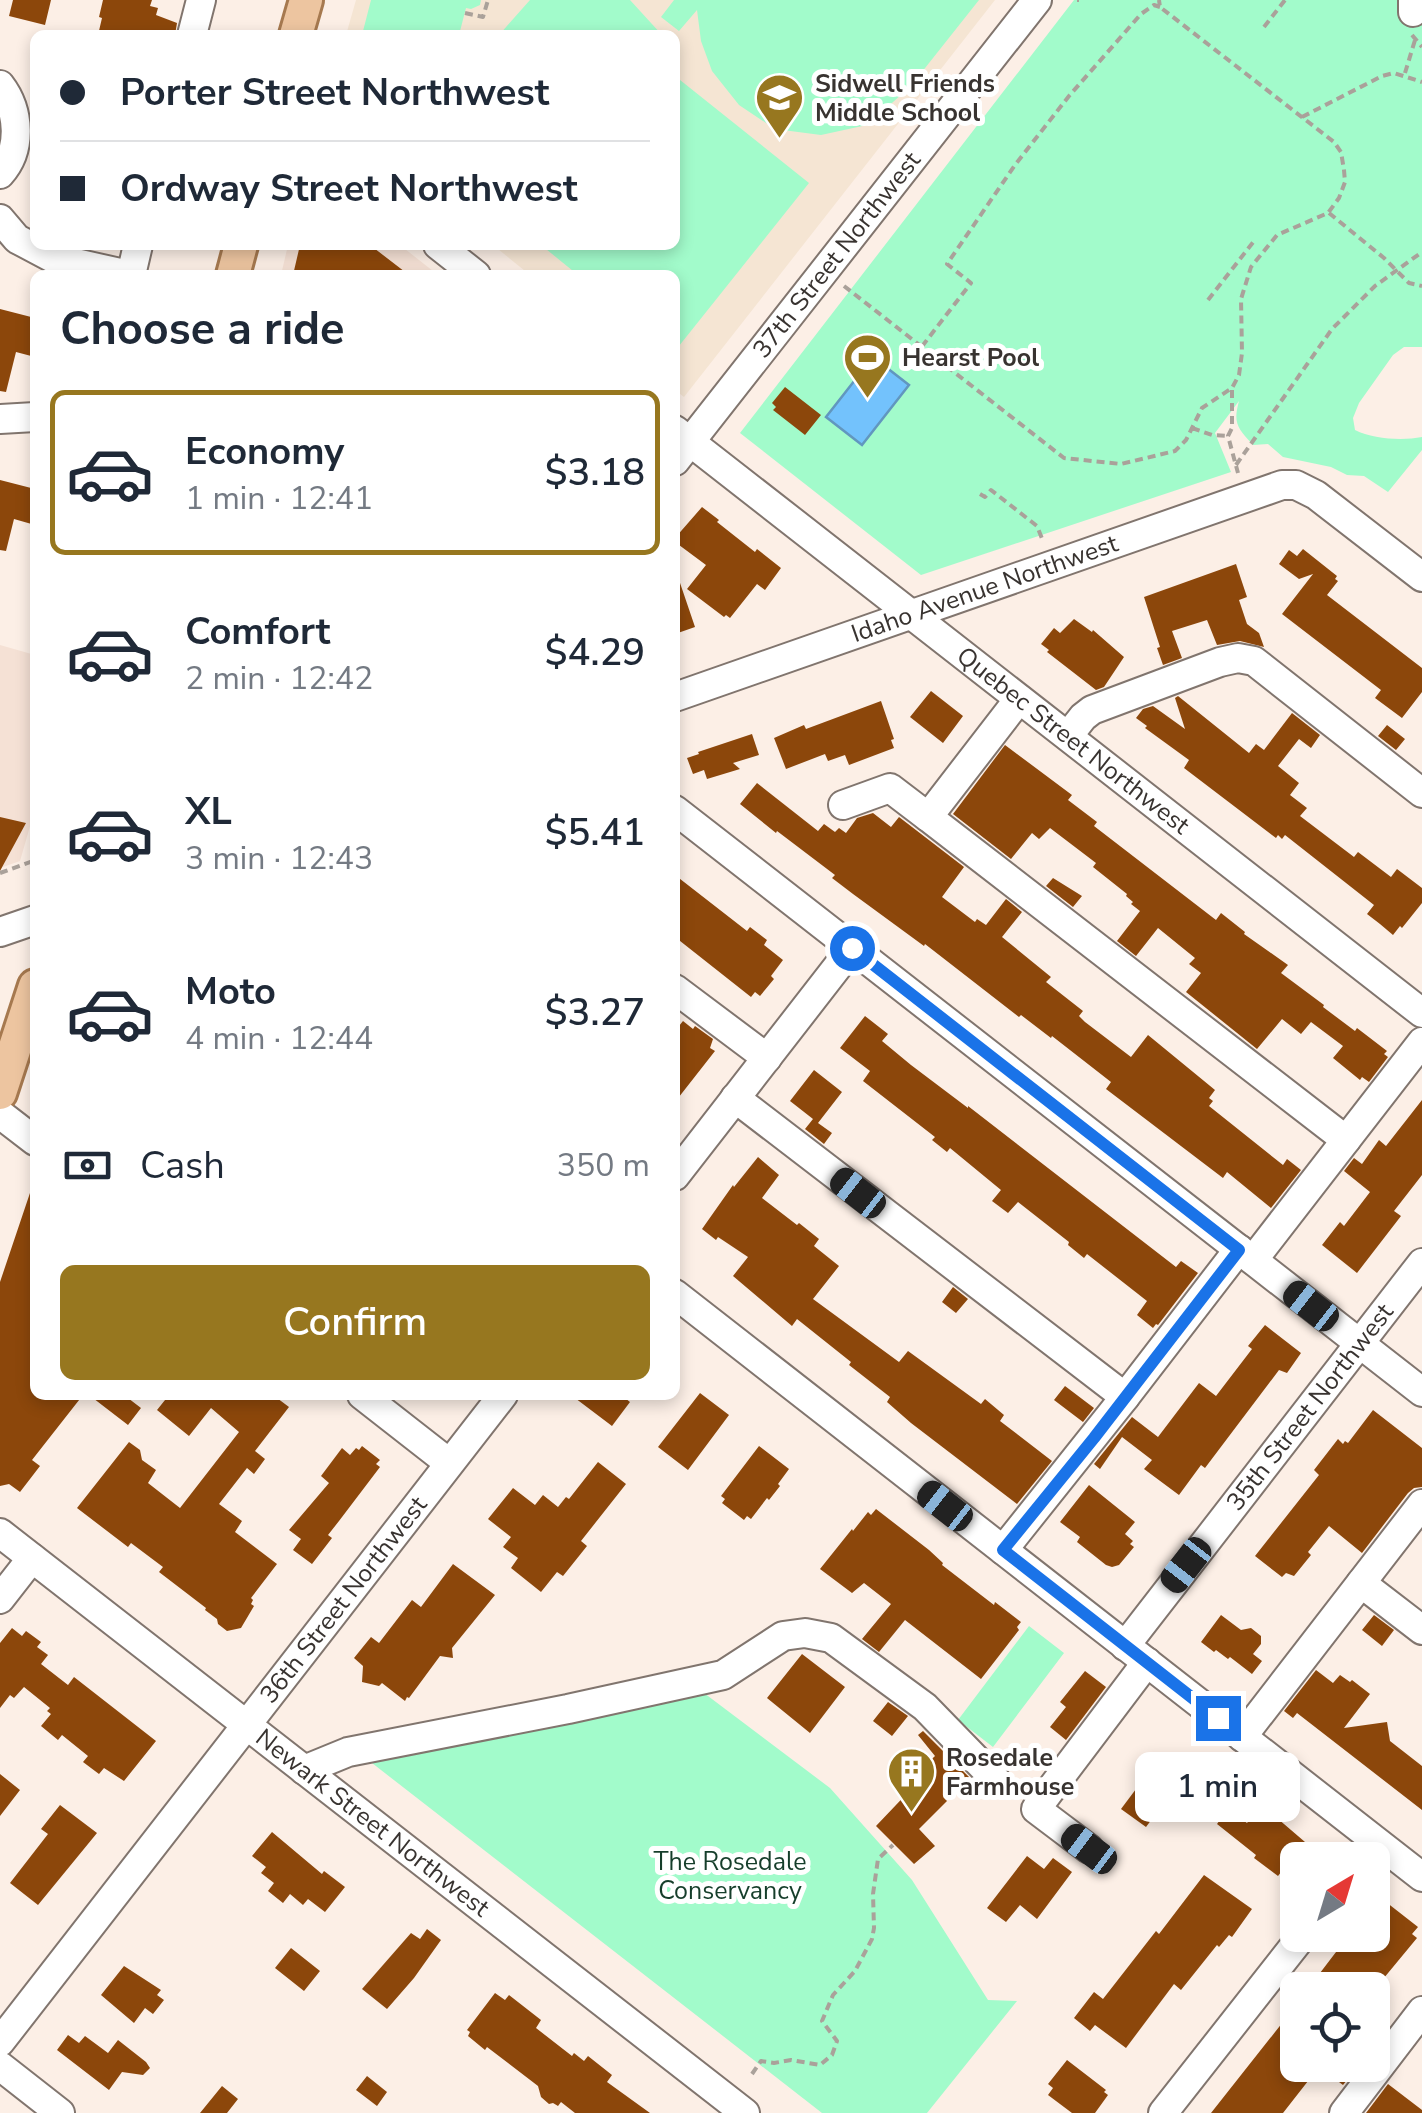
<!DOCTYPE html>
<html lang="en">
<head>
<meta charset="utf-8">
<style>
  body { margin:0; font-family:"Nunito Sans",sans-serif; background:#f6f6f7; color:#1f2937; height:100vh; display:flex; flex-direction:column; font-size:38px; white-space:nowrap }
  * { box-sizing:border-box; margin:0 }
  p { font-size:32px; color:#747a83 }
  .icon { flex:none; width:55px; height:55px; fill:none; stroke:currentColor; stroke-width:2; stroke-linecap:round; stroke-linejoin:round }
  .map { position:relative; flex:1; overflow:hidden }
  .panel { position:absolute; left:30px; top:270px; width:650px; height:1130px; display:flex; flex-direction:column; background:#fff; border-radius:15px; box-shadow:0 5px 15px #0003 }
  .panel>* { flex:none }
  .banner { position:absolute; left:30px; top:30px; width:650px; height:220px; border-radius:15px; box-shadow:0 5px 15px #0003; display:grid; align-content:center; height:220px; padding:0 30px; background:#fff }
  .needle { width:65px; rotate:38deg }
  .fabs { position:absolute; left:1280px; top:1842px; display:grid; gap:20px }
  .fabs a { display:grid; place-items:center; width:110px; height:110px; border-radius:15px; background:#fff; box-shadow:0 5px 15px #0003; font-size:50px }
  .end { position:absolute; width:45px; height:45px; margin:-22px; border:12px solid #1a73e8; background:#fff; box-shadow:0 0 0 5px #fff }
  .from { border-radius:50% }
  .bubble { position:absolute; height:70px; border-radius:15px; background:#fff; box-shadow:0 5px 15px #0003; font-size:32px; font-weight:600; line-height:70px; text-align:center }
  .car { position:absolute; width:30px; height:60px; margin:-30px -15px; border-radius:12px; box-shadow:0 0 8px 2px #0007; background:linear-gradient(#222 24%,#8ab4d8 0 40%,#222 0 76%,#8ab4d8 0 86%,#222 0) }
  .banner b { display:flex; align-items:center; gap:35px; height:95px; font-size:38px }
  .banner b+b { border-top:2px solid #e0e1e3 }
  .banner i { width:25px; height:25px; background:#1f2937 }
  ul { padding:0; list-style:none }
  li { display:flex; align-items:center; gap:30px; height:165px; margin:0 20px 15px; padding:0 10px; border:5px solid transparent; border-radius:15px }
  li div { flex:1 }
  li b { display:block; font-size:38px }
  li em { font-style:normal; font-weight:600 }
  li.current { border-color:#97771f }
  li>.icon { width:90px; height:90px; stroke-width:1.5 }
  h2 { padding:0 30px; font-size:45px; line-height:120px }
  .pay { display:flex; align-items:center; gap:25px; height:110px; padding:0 30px; font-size:38px }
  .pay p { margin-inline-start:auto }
  .button { display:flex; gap:20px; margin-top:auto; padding:20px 30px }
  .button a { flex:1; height:115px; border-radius:15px; background:#97771f; color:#fff; font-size:40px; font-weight:600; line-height:115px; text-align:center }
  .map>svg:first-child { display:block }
  .built { fill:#f5e1d5 }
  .education { fill:#f5e5d3 }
  .green { fill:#a2fbcb }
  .water { fill:#73c2fc; stroke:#6197bf; stroke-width:2.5 }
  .building { fill:#8c470b }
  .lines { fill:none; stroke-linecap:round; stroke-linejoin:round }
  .minor-casing { stroke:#81756e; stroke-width:32 }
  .major-casing { stroke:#a6794f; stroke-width:38 }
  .path { stroke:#aaa19a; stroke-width:4; stroke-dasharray:8 5; stroke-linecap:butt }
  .minor { stroke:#fff; stroke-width:28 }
  .major { stroke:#edc5a0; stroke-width:32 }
  .route { stroke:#1a73e8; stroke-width:12 }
  .labels { text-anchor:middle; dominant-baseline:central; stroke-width:10; stroke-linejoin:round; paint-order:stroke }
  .poi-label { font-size:25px; font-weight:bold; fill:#383330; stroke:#fff; text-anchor:start }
  .street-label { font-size:25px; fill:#383330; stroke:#fff }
  .park-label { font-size:25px; fill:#163e2b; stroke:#fff }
</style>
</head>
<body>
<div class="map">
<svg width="1422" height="2113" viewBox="0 0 1422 2113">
  <rect width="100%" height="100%" fill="#fcefe6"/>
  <path class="built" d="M288,245h112l38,30h-157z
    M0,645l35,10v154l-15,52 -20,7z"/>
  <path class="education" d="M356,0h639l-311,397 -9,-7v-115h-145l-37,-30h182v-210h-329z"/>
  <path class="green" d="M371,0h110l-1,5 -9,4 -5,-1 -7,27h-97z
    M530,0h100l32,35h-163z
    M674,0h305l-69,87 -43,38 -46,10 -46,-6 -36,-24 -27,-34 -11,-30 -4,-31 -18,21 -18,-14z
    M1074,0h348v347h-18l-11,8 -34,48 -6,15 2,12c18,9 47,11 67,7v13l-34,42 -24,-16 -17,-1 -16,-8 -48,-10 -15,-13 -15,1c-16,-17 -20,-22 -14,-44l-24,32 16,39 -310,103 -181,-142z
    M675,76l134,107 -134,168v-76h-97l-37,-30h134z
    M1029,1626l35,27 -71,94 -35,-27z
    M704,1693l126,95 82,92 76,120 29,1 -90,112h-105l-459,-357z"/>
  <path class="water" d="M873,357l36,28 -47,60 -36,-28z"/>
  <path class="building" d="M13,0h38l-6,25 -36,-9z
    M103,0h49l-2,6 8,2 -2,7 21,8 -2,12 -23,-4 -1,4h-53l4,-17 -3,-1z
    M300,245h70l39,30h-116z
    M0,309l35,9v39l-19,-5 -10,40 -6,-1z
    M785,387l36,28 -16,20 -32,-25 3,-3 -4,-4z
    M0,480l35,9v36l-21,-6 -8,32 -6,-1z
    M702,507l17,13 -2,2 38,30 2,-3 24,19 -16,22 -8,-6 -27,34 -4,-3 -2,2 -37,-28 19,-24 -31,-23v-4z
    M1303,549l34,27 -2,3 3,2 -11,14 95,73v24l-20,26 -27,-20 6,-8 -99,-76 31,-40 -14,5 -20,-15 10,-14 8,6z
    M1236,564l11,33 -8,3 8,24 12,9 5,14 -24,-6 -23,4 -10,-25 -35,11 10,27 -19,7 -6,-17 3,-1 -16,-50z
    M678,577l17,50 -20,7v-56z
    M1074,619l18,13 1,-2 31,27 -20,30 -8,3 -49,-38 2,-2 -8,-6 13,-16 6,5z
    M931,691l32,25 -20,27 -33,-26z
    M1178,696l71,57 7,-9 8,6 28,-37 28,22 -9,13 -12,-9 -21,27 21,17 -9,12 17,13 -7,8 54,41 4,-5 33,25 6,-8 25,19v15l-20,25 -2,-2 -7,9 -13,-11 -13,-10 7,-9 -89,-70 -3,4 -4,-4 -2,3 -92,-70 5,-8 -44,-32 2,-2 -11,-8 7,-9 10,-3 32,23 -10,-31z
    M881,701l13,38 -3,1 3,8 -45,17 -4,-10 -17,6 -3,-7 -39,15 -12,-31 30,-13 2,4z
    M1387,725l18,14 -9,11 -18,-14z
    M752,734l7,21 -26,8 7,6 -33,10 -3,-9 -11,4 -6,-16 12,-4 -1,-2z
    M1005,745l67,50 -4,5 29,22 -3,4 122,94 5,-7 24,19 -1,2 44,31 -7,8 43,32 -1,2 32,24 2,-3 30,23 -3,3 4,3 -19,25 -7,-5 -2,3 -27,-22 10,-12 -32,-24 -10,12 -19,-15 -25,30 -71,-57 15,-19 -12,-9 6,-6 -37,-30 -22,28 -19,-15 23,-30 -9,-7 2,-2 -7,-6 1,-2 -34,-27 3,-4 -46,-35 -11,11 -7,-6 -21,26 -58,-45z
    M757,783l61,48 6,-7 11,8 4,-4 7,5 11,-15 16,-5 18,14 8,-10 65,50 -22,30 33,25 2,-3 9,6 20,-26 16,13 -20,25 49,40 -5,5 37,29 -4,5 6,6 46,35 17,-22 67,55 -6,8 4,3 -4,5 74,59 4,-6 14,11 -30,38 -44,-36 -4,6 -117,-89 5,-7 -59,-46 -1,2 -30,-23 -2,2 -94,-73 -1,2 -71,-52 -21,-16 3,-3 -58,-44 -1,2 -36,-29z
    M0,817l26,6 -26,48z
    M675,875l72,56 3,-4 17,13 -3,5 19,15 -12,16 3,3 -14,17 -5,-4 -4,5 -76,-60z
    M1053,878l29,18 -9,11 -27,-21z
    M865,1016l23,18 -6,7 29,24 57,43v-2l208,161 5,-6 17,12 -40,52 -2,-1 -3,4 -16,-13 10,-14 -60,-47 -3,4 -16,-13 1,-3 -51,-40 -10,11 -16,-12 9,-11 -51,-42 -3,4 -15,-12 3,-3 -72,-56 7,-10 -30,-23z
    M683,1021l10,8 2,-3 18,13 -3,9 5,3 -40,51v-71z
    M814,1070l28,22 -24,31 14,10 -8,11 -19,-15 8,-10 -23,-18z
    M1422,1100v75l-28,36 7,5 -44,57 -35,-28 18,-23 4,4 26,-34 -26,-21 10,-13 8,6 17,-24 7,6z
    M758,1157l21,18 -17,23 35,27 2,-2 20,16 -5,7 25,20 -26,33 86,63 9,-11 73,53 4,-5 19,16 -4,6 52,40 -35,43 -106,-81 -24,-21 3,-5 -41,-32 2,-3 -54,-43 -5,7 -59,-50 15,-19 -30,-20 -2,3 -14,-11 31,-44 1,2z
    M32,1187l3,1v207h48l-51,65 8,6 -20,26 -11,-8 -9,2v-204z
    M953,1287l15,12 -12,14 -14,-11z
    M1265,1325l36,28 -14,20 -8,-3 -74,98 -4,-3 -22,30 -35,-26 8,-9 -30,-23 -22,32 -6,-5 38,-47 26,20 41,-54 17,13 36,-47 -4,-3z
    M1065,1386l29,22 -11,14 -29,-22z
    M700,1393l29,22 -41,55 -30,-23z
    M89,1395h35l17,13 -13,17z
    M169,1395h104l16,12 -34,44 10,8 -11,15 -7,-6 -28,36 23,17 -7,11 42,32 -26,34 2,2 -2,4 3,2 -13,22 -14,3 -9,-7 -1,-5 -12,-9 1,-2 -47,-36 4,-5 -32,-24 -3,4 -51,-39 52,-66 11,8 2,10 14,10 -8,13 32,25 59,-76 -28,-24 -22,28 -32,-26z
    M571,1395h50l9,7 -18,24z
    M1373,1410l49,38v39l-8,1 -6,5 -46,60 -33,-27 -21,26 3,3 -17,21 -8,-3 -4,4 -27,-21 64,-81 -5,-5 24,-31 5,5 2,-3 3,2z
    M362,1446l18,14 -4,4 4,3 -41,54 -11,14 4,3 -20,26 -19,-14 8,-11 -12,-9 40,-47 -8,-7 21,-28 8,7 6,-7 3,2z
    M759,1446l30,23 -11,15 2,2 -11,14 -2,-2 -16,21 -4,-3 -3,4 -22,-17 3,-4 -4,-3z
    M598,1462l28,22 -45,57 6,5 -24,30 -6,-4 -16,20 -30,-24 7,-10 -15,-11 8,-10 -23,-18 25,-31 22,17 8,-10 15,12 8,-10 3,2z
    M1089,1485l46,37 -10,12 8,7 -3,3 4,3 -15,18 -7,2 -6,-2 -29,-23 3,-5 -20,-15z
    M876,1509l53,41 14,13 -1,2 52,40 1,-3 26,20 -4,5 2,3 -38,49 -76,-59 -26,32 -17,-13 29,-35 -27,-21 -12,10 -32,-24 32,-40 1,2 15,-19 3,3z
    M453,1564l42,31 -43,53 1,10 -13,-2 -31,42 -2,-1 -2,4 -23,-18 -3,3 -17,-4 1,-16 -9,-8 17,-21 8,6 33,-43 9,7z
    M1221,1615l20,15 10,-2 10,8v8l-8,10 9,7 -10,13 -22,-17 -2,2 -12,-9 -2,2 -13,-10z
    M1374,1615l20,15 -12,16 -20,-16z
    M12,1628l10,8 4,-5 15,11 -4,5 11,8 -7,9 27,21 6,-8 82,64 -32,40 -20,-13 -5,6 -16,-12 5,-6 -26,-21 -4,5 -17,-14 10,-12 -4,-3 3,-3 -26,-21 -10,11 -4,-3 -10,13v-65z
    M802,1654l43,33 -35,46 -43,-35z
    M1316,1670l17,13 7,-8 10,7 2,-2 18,14 -26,34 43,-6 3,19 32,25v44l-125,-97 -4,5 -9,-7z
    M1085,1671l21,16 -40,53 -16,-13 16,-20 -6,-5z
    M888,1702l20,14 -16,20 -19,-15z
    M923,1731l46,46 -24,22 2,2 -28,28 16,17 -21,18 -38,-38 39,-41 -5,-5 25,-24 -17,-21z
    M1160,1771l18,13 -32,43 -25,-18 27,-36 7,5z
    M0,1774l20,16 -20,26z
    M60,1805l37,28 -59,72 -28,-22 38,-49 -7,-5z
    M1262,1805l43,37 -27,34 -24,-18 2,-3 -39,-31 11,-15 19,14z
    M272,1832l50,42 2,-3 21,16 -20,25 -17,-13 -5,6 -13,-11 -7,9 -15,-12 6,-8 -13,-10 5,-6 -14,-11z
    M1027,1856l17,13 9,-11 19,14 -35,47 -17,-14 -14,17 -19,-14z
    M1204,1875l48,34 -20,28 -3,-2 -10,12 -2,-2 -36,45 -7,-6 -48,64 -31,-23 -5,6 -16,-13 20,-26 9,7 53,-68 3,3z
    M1372,1898l11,8 3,-4 32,25 -6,7 5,4 -43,52h-67l42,-55h23z
    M427,1929l14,11 -27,38 -27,31 -25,-20 49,-56 9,6z
    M291,1948l29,23 -16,20 -29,-23z
    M124,1966l37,24 -4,5 7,5 -11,14 -8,-6 -11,15 -33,-28z
    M495,1993l10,7 4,-5 32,25 -5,8 36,28 2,-3 10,8 4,-5 24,19 -5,7 43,31h-75l-14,-11 -3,4 -5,-3 -4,1 -8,-7 -3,-11 -51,-39 -2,3 -17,-14 2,-4 -3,-2z
    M1298,2003v62h61l-16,20 -24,-18 -36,46h-72z
    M68,2035l11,8 6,-7 23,17 10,-13 28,22 4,6 -7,7 -21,-3 -13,18 -52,-40z
    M1067,2060l39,30 -2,2 4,3 -13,18h-23l-24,-18 5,-7 -5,-4z
    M367,2076l20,16 -10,14 -21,-16z
    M1388,2084l34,26v3h-56z
    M222,2086l16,13 -11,14h-27z"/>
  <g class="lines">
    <defs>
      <g id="minor">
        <path d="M1413,0v12"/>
        <path d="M192,35l9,-35"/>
        <path d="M0,85c20,26 22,65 0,89"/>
        <path d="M0,219l17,20 36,19 76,17"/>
        <path d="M438,245l38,30"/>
        <path d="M131,275l7,-30"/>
        <path d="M0,419l35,-2"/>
        <path id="s1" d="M675,430l747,583"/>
        <path id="s2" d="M675,461l362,-461"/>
        <path id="s3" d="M675,697l607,-212h14l20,10 106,82"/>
        <path d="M1019,699l-91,118 418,323 76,-98"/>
        <path d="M1068,736l15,-19 9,-7 128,-48 18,-4 16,3 168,132"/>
        <path d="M843,805l47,-17 38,29"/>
        <path d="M675,810l747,582"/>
        <path d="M0,932l35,-12"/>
        <path d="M675,989l92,69"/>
        <path d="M735,1098l390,299 114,-148"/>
        <path d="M0,1114l35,27"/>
        <path d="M675,1176l177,-228"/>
        <path d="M1253,1260l93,-120"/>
        <path d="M675,1294l747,583"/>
        <path d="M362,1395l87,68"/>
        <path id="s4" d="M0,1533l745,580"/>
        <path d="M1003,1550l122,-153"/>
        <path d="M1361,1583l61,47"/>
        <path d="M0,1599l32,-41"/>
        <path id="s5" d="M1125,1646l297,-383"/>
        <path d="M1242,1737l180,-233"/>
        <path d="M304,1770l44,-18 220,-43 155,-34 60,-39 22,-3 26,5 94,69 70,72"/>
        <path d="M1089,1849l-53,-40 111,-147"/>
        <path id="s6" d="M0,2042l503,-647"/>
        <path d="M0,2066l60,47"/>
        <path d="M1163,2113l140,-178"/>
        <path d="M1344,2113l78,-102"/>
      </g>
      <path id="major" d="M296,35l10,-35
        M233,275l8,-30
        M0,1093l35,-107"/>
    </defs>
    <use href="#minor" class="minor-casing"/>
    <use href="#major" class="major-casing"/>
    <path class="path" d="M1077,0h2
      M465,13l18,4 5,-17
      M1264,27l21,-27
      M1412,35l10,12
      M1405,73l10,-33
      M1302,117l80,-41 12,-3 28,9
      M1329,213l55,45 25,25 13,3
      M844,286l220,172 57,6 54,-13 11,-11 16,-32 30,-20 7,-13 3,-22 -1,-54 10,-32 26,-32 51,-22 11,-15 6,-16 -1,-12 -3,-18 -7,-10 -174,-135 -1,-7
      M1208,300l46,-59
      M906,367l65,-84 -24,-19 68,-99 54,-69 72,-82 13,-9 6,2
      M1232,390v38l-4,8 10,37
      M1192,428l20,7 16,1
      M1236,465l96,-136 43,-43 47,-34
      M980,494l5,3 6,-7 46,36 6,15
      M0,873l33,-12
      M752,2074l9,-13 13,2 17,-3 29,5 12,-10 5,-14 -15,-20 11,-26 22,-24 17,-32 2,-11 -1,-34 5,-35 15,-14"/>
    <use href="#minor" class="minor"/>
    <use href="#major" class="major"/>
  </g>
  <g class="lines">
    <path class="route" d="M852,948l387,302 -145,188 -91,112 215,168"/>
  </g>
  <defs>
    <symbol id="school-pin" viewBox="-11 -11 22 30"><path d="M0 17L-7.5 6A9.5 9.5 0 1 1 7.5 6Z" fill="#97771f" stroke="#fff"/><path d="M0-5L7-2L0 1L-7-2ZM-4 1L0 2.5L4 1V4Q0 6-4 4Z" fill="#fff"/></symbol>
    <symbol id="stadium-pin" viewBox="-11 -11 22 30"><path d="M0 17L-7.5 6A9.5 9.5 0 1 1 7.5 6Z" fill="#97771f" stroke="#fff"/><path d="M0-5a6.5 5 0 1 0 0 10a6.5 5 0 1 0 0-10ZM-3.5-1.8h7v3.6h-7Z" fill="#fff"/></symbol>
    <symbol id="building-pin" viewBox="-11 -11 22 30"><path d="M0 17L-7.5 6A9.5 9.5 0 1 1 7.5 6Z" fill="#97771f" stroke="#fff"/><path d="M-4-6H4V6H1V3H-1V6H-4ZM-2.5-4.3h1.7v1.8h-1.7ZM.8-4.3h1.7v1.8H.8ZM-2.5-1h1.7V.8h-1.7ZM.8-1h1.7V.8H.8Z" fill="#fff"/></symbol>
  </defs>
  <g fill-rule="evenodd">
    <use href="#school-pin" x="752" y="70" width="55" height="75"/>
    <use href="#stadium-pin" x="840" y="330" width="55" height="75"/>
    <use href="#building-pin" x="884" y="1744" width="55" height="75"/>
  </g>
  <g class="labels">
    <g class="poi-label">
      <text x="815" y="84">Sidwell Friends<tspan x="815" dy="29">Middle School</tspan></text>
      <text x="902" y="358">Hearst Pool</text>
      <text x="946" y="1758">Rosedale<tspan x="946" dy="29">Farmhouse</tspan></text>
    </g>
    <g class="street-label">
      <text stroke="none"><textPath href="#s2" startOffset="262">37th Street Northwest</textPath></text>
      <text stroke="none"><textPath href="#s3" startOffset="328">Idaho Avenue Northwest</textPath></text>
      <text stroke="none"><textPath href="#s1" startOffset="505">Quebec Street Northwest</textPath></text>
      <text stroke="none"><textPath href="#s5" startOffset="302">35th Street Northwest</textPath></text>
      <text stroke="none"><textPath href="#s6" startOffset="560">36th Street Northwest</textPath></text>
      <text stroke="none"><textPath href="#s4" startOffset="472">Newark Street Northwest</textPath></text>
    </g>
    <g class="park-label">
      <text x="730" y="1862">The Rosedale<tspan x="730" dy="29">Conservancy</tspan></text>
    </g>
  </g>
</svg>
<div class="fabs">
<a><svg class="needle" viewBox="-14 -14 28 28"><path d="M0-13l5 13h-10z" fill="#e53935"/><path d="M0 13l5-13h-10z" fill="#747a83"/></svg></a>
<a><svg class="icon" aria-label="locate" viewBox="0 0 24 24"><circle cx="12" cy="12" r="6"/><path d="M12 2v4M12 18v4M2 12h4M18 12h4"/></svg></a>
</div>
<i class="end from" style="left:852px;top:948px"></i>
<i class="end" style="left:1218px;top:1718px"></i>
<div class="bubble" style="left:1135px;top:1752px;width:165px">1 min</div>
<i class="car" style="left:858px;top:1193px;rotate:308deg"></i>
<i class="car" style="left:1311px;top:1306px;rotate:308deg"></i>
<i class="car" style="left:945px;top:1506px;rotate:308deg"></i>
<i class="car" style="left:1186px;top:1565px;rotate:218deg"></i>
<i class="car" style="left:1089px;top:1849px;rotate:307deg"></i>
<div class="banner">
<b><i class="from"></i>Porter Street Northwest</b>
<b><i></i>Ordway Street Northwest</b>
</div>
<section class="panel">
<h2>Choose a ride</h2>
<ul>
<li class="current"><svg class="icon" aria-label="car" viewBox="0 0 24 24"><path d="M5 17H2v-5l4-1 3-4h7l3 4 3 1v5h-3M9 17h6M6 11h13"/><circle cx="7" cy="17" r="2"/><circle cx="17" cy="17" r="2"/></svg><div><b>Economy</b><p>1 min · 12:41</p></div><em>$3.18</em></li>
<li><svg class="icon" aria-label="car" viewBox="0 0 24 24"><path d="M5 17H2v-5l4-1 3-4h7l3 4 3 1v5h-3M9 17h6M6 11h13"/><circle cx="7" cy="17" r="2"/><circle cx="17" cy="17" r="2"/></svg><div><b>Comfort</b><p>2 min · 12:42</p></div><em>$4.29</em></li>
<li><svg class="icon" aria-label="car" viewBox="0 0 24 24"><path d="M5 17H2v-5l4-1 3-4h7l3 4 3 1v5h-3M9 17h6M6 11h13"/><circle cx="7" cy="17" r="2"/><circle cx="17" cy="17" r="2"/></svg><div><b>XL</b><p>3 min · 12:43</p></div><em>$5.41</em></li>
<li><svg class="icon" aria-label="car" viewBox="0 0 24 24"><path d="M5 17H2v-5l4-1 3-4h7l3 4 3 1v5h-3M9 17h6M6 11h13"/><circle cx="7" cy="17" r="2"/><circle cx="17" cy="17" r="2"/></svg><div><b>Moto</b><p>4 min · 12:44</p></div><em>$3.27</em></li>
</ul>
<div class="pay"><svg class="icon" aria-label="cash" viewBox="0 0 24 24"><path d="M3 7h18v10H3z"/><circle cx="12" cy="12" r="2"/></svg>Cash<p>350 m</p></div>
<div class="button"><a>Confirm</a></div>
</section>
</div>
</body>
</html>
